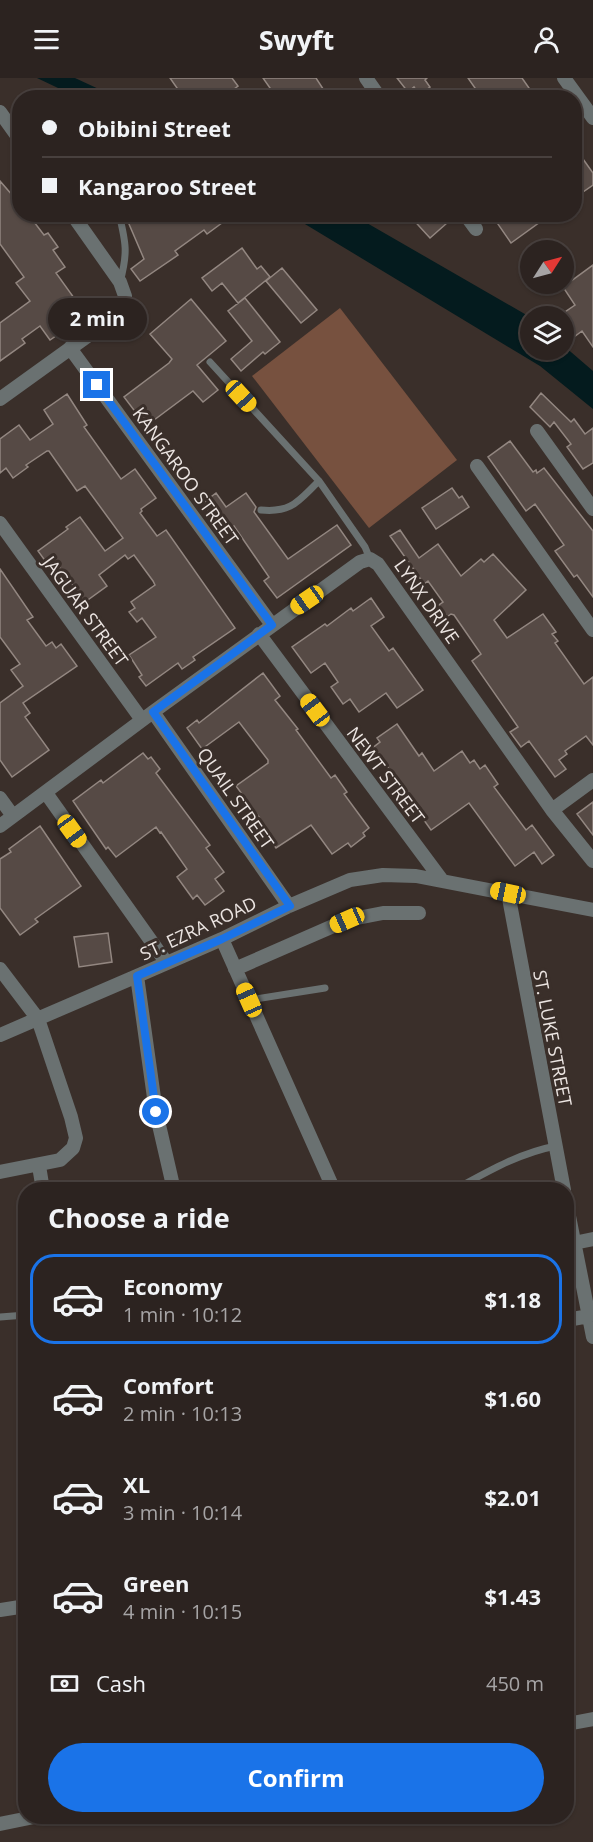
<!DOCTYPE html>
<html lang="en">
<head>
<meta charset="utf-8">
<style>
  body { margin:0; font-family:"Open Sans",sans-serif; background:#342b29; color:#f1f3f6; height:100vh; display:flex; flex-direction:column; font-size:22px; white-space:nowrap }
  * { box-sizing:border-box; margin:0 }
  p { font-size:20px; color:#a6a4a5 }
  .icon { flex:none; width:33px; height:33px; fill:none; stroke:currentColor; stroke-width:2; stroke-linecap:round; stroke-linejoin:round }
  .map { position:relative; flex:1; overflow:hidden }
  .drawer { position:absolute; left:18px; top:1104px; width:556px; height:642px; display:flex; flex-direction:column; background:#2c2320; border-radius:24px; box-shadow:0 2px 4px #0004,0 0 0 2px #48403e }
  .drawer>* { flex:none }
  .hud { position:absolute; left:12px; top:12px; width:570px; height:132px; border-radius:24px; box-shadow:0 2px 4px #0004,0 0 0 2px #48403e; display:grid; align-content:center; height:132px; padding:0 30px; background:#2c2320 }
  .needle { width:39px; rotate:54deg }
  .fabs { position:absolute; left:520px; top:162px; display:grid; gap:12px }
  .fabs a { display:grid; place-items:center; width:54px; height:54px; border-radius:50%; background:#2c2320; box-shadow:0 2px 4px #0004,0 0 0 2px #48403e; font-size:30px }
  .end { position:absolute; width:27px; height:27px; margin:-14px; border:8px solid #1a73e8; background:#fff; box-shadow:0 0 0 3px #fff }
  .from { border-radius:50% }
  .bubble { position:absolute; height:42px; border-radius:21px; background:#2c2320; box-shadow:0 2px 4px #0004,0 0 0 2px #48403e; font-size:20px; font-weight:700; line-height:42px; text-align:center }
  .car { position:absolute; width:18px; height:36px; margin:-18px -9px; border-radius:8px; box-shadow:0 0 4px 2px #0007; background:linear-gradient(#f5c518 24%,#345 0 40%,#f5c518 0 76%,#345 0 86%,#f5c518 0) }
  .hud b { display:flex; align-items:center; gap:21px; height:57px; font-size:22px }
  .hud b+b { border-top:2px solid #48403e }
  .hud i { width:15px; height:15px; background:#f1f3f6 }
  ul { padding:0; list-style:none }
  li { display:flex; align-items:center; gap:18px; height:90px; margin:0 12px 9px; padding:0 18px; border:3px solid transparent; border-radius:24px }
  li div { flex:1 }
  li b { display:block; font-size:22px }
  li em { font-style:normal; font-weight:700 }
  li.selected { border-color:#1a73e8 }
  li>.icon { width:54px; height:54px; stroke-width:1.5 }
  h2 { padding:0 30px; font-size:27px; line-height:72px }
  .pay { display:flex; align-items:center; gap:15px; height:66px; padding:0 30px; font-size:22px }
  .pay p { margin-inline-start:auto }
  .cta { display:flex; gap:12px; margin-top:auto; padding:12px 30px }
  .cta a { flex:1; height:69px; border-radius:36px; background:#1a73e8; color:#fff; font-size:24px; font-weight:700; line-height:69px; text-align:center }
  header { display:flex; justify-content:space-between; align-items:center; height:78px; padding:0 30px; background:#2c2320; font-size:27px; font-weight:700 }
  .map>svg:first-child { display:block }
  .green { fill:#77513f }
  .water { fill:#041b1e }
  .building { fill:#564a45; stroke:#938781; stroke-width:1.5 }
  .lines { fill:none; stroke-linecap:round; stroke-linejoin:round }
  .service { stroke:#6a7171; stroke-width:7 }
  .minor { stroke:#6a7171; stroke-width:14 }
  .route { stroke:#1a73e8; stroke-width:8 }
  .labels { text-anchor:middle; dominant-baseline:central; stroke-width:6; stroke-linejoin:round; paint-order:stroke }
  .street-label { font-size:18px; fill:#ece5e2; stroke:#3a2f2a }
</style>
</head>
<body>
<header><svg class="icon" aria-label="menu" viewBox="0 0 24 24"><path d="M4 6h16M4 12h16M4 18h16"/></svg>Swyft<svg class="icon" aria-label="person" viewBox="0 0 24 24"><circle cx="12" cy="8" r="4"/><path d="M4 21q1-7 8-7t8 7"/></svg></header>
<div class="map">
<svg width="593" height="1764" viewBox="0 0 593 1764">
  <rect width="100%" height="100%" fill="#3a2f2a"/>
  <path class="green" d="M340,230l117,152 -88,68 -117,-152z"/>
  <path class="water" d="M37,0h38l41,19h-39z
    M290,137h63l177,102 1,33h33v-4l29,25v38l-53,-43z"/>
  <path class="building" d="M170,0h62l6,8 -16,12h-38z
    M263,0h53l13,20h-52z
    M397,0h30l-2,2 5,7 -11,8 -5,-8 -6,5z
    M468,0h54l14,20h-54z
    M583,81l10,14v12l-13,9 -6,-8v-21z
    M0,103l20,23v10h8l16,21 4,-2 10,14 -5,3 12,17 -9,6 21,29 -8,6 6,10 -14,10 2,3 -13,9 -10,-14 -18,13 3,4 -25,18v-38l30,-22 -14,-18 8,-6 -24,-33z
    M128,136h106l-27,20 -3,-4 -29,21 3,4 -38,26 -9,-12 13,-10 -15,-35z
    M408,136h31l8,9 -17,15z
    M491,136h44l5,8 -29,21z
    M242,170l15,21 4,-3 9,11 -32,26 -16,-20 -10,8 -10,-13z
    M593,187v82l-11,-16 -8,6 -10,-14v-7h-5l16,-11 -12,-18z
    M282,190l35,42 -16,13 -35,-42z
    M245,220l35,44 -15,12 -2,-2 -22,19 -10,-12 21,-18 -24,-30z
    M191,221l35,42 -29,24 21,25 -15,12 -10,-11 -47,35 -22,-29 45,-34 3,-4 -22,-25z
    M541,315l30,29 3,-3 11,15 8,-6v35l-10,6 -16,-22 4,-3 -17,-22 -4,5 -20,-20z
    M67,316l20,31 -3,2 37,52 14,-10 21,29 -15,11 1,2 -2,2 17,23 9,-6 69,98 -42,29 2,3 -13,9 -4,-6 -32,23 -7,-9 3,-2 -13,-20 27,-18 -14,-19 -5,4 -8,-10 6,-4 -4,-6 24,-17 -2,-4 -19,-26 -6,4 -3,-4 -26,20 8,11 -22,16 -25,-34 -6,5 -16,-22 30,-22 -2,-2 14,-10 25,34 18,-13 -38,-52 -8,5 -28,-40h-2l-21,14 2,2 -15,11 -7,-10 -6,5v-34l19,-14 11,15 23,-16 -9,-14z
    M510,363l23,31 3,-2 1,3 7,-5 49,63v66l-16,-22 -3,2 -19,-26 9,-6 -29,-41 -9,7 -38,-54z
    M452,410l7,10 3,-2 7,11 -33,22 -14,-21z
    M216,415l10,14 20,-14 10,14 -2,5 34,47 49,-34 14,20 -74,53 -13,-17 5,-4 -35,-51 -11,7 -20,-30z
    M400,452l19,28 19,-14 23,32 20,-17 3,3 9,-8 33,36 -32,30 13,18 36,-24 13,18 -4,2 6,7 -3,2 29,41 9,-7v68l-7,-9 -21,15 2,3 -8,6 7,9 -11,8 -26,-36 -8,6 -11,-15 8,-5 -46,-66 9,-7 -27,-39 -3,-1 -7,5 -8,-12 7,-5 -15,-21 -4,3 -34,-48z
    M0,491l33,48 -6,3 19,26 6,-4 4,6 5,-4 16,22 -54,37 7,10 -5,4 24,33 -37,27 -12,-17v-57l23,-17 -12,-16 9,-6 -20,-27z
    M371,520l13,19 -13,9 18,25 4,-3 30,42 -26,18 -11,-15 -27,19 -9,-13 -7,5 -12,-17 7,-5 -13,-19 -14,10 -19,-26 33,-23 2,2 24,-18 2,3z
    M263,595l17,23 -5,4 23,29 -2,1 35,48 4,-3 12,17 -3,2 25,34 -6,5 2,3 -14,11 -3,-4 -16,11 -21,-29 -35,23 -14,-20 2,-2 -5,-9 -23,-31 32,-23v-3l-29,-38 -37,27 -15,-21 10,-8 2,3z
    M397,646l22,32 3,-3 12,18 28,-20 8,12 4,-3 6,9 5,-4 13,19 -4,3 32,43 6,-5 22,30 -12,9 -8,-12 -19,14 -46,-63 -38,27 -10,-14 2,-1 -18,-25 -2,1 -18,-28 -3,2 -11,-16 9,-7 -3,-4z
    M143,675l5,6 3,-2 9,12 -4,4 54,72 -4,3 18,24 -9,7 9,12 -19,14 -8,-10 -4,4 -16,-22 10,-8 -26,-37 -1,1 -4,-6 -40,30 -8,-10 -2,2 -33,-48 28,-21 2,3z
    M593,724v33l-16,-21z
    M40,748l41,60 -46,33 3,3 -18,13 -20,-27v-49l11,-7 -2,-3z
    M108,855l4,29 -33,5 -5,-30z"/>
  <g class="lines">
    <path class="service" d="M119,136c7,29 9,39 1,68
      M210,284l109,119 46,66 5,12
      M261,432c31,3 37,-9 58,-29
      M249,922l76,-12
      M454,1112c33,-18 65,-37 102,-44
      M0,1239l26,-2"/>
    <path class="minor" d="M366,0l14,20
      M564,0l29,40
      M0,34l20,28
      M465,136l11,15
      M70,270l202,277
      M0,321l118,-85 7,-18 -5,-14 -48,-68
      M537,353l56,78
      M477,388l116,164
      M0,445l142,197
      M259,556l182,245
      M153,634l136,194
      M46,715l120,169
      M0,720l13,18
      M552,732l41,-30
      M0,748l153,-114 207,-150 10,-3 8,5 174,246 41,51
      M508,815l56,297
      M222,861l112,251
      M0,891l38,50 33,98 5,21 -3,10 -13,12 -60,12
      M235,891l112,-49 36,-7h36
      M137,898l19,136 18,78
      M0,957l137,-59 85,-37 67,-33 61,-26 33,-5 33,1 177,34
      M39,1088l4,24
      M567,1128l26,131
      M574,1165l19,-4
      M567,1242l22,-4
      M0,1532l26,-4
      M567,1646l26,-5
      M0,1746l39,-8"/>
  </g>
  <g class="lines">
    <path class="route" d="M97,307l175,240 -119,87 137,194 -68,33 -85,37 19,136"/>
  </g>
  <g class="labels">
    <g class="street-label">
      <text transform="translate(186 398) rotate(54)">KANGAROO STREET</text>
      <text transform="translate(427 523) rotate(55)">LYNX DRIVE</text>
      <text transform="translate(86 533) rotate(54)">JAGUAR STREET</text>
      <text transform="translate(386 697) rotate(53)">NEWT STREET</text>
      <text transform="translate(236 720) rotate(55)">QUAIL STREET</text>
      <text transform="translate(198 850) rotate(-25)">ST. EZRA ROAD</text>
      <text transform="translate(553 960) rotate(79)">ST. LUKE STREET</text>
    </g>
  </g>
</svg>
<div class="fabs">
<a><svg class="needle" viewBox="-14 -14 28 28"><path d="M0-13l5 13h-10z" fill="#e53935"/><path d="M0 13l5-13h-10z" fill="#a6a4a5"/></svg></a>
<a><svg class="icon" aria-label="layers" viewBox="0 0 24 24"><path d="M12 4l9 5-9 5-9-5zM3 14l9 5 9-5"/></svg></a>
</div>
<i class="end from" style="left:156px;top:1034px"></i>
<i class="end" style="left:97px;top:307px"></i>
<div class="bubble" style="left:48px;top:220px;width:99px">2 min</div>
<i class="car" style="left:241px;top:318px;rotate:137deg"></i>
<i class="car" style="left:307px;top:522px;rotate:235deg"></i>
<i class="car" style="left:315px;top:632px;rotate:323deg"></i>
<i class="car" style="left:72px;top:753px;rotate:144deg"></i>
<i class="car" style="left:508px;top:815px;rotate:282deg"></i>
<i class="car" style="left:347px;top:842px;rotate:246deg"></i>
<i class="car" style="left:249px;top:922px;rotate:336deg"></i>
<div class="hud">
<b><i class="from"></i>Obibini Street</b>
<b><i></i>Kangaroo Street</b>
</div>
<section class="drawer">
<h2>Choose a ride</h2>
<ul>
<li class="selected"><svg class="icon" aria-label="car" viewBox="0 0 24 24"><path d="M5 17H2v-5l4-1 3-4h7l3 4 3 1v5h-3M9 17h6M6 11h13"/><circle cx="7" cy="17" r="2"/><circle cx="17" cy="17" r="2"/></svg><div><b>Economy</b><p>1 min · 10:12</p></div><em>$1.18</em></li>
<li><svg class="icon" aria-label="car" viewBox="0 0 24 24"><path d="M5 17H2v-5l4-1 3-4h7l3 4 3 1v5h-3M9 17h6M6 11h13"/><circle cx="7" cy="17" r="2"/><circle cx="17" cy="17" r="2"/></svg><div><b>Comfort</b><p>2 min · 10:13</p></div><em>$1.60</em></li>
<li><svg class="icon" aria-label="car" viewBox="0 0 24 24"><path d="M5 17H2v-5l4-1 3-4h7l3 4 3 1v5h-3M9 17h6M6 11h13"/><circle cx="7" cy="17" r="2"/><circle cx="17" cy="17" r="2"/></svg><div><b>XL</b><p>3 min · 10:14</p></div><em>$2.01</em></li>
<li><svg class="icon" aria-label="car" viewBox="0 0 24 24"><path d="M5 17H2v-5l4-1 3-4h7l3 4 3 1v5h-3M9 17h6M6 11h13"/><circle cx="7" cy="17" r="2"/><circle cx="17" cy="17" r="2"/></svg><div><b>Green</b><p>4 min · 10:15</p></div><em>$1.43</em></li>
</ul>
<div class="pay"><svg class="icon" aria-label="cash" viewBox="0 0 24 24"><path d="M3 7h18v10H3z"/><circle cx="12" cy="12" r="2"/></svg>Cash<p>450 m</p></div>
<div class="cta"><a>Confirm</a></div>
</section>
</div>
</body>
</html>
